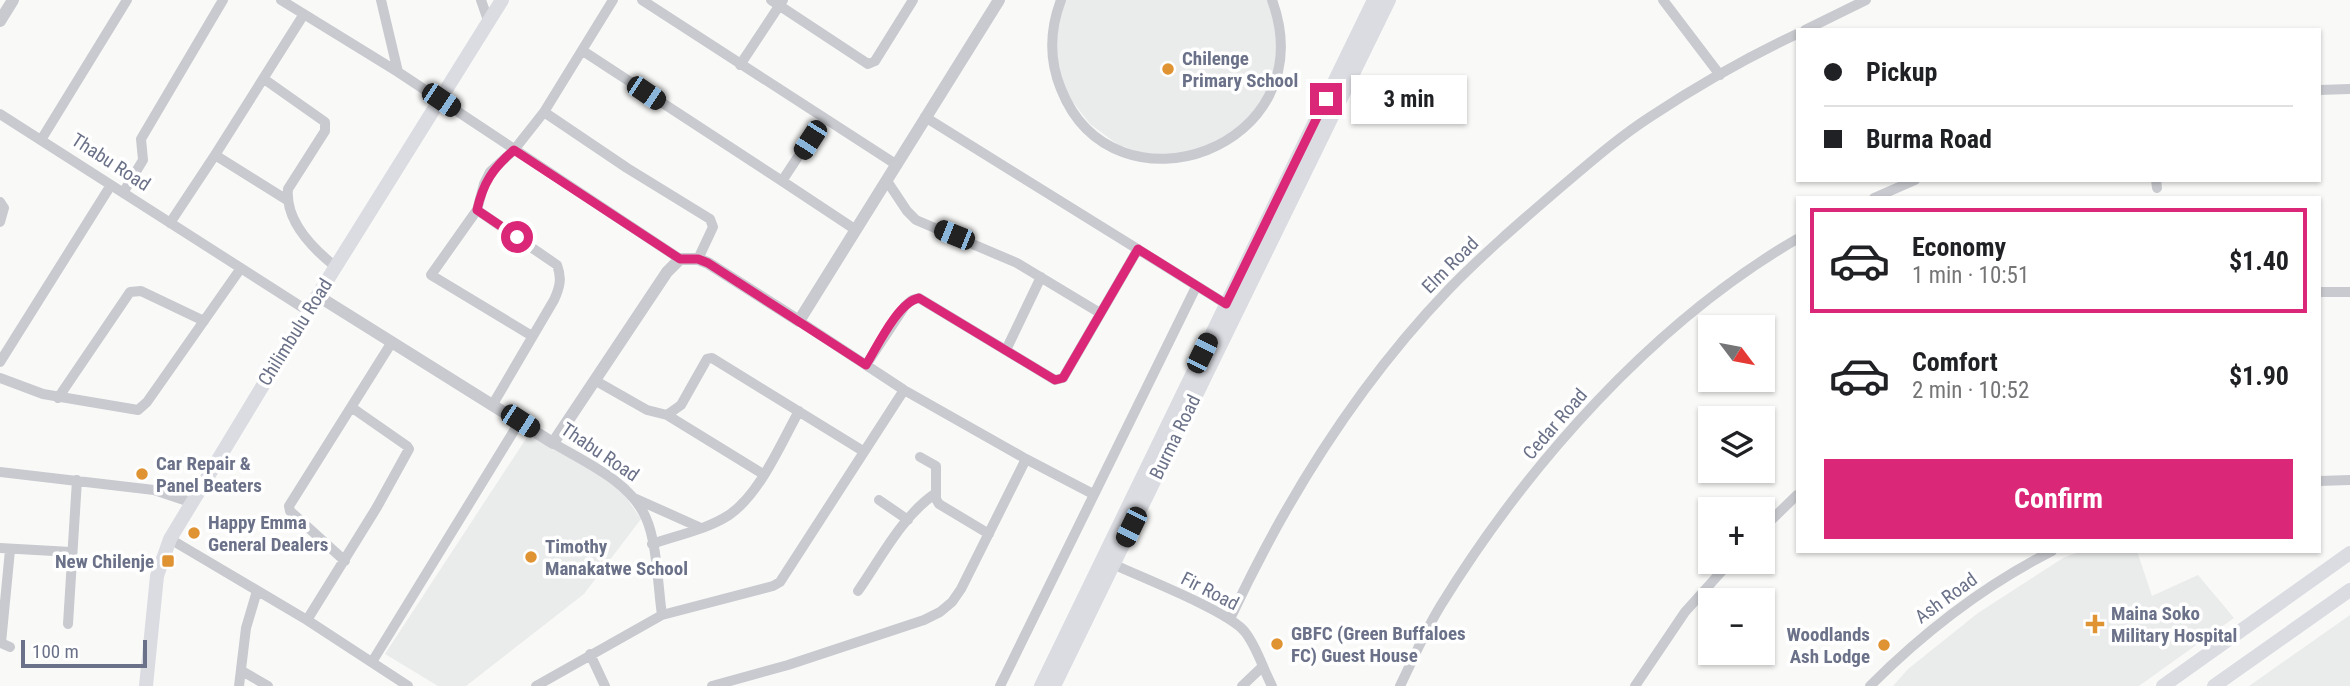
<!DOCTYPE html>
<html lang="en">
<head>
<meta charset="utf-8">
<style>
  body { margin:0; font-family:"Roboto Condensed",sans-serif; background:#f2f2f2; color:#202124; height:100vh; display:flex; flex-direction:column; font-size:26px; white-space:nowrap }
  * { box-sizing:border-box; margin:0 }
  p { font-size:23px; color:#757577 }
  .icon { flex:none; width:38px; height:38px; fill:none; stroke:currentColor; stroke-width:2; stroke-linecap:round; stroke-linejoin:round }
  .map { position:relative; flex:1; overflow:hidden }
  .details { position:absolute; left:1796px; top:196px; width:525px; height:357px; display:flex; flex-direction:column; background:#fff; border-radius:0px; box-shadow:0 2px 5px #0004 }
  .details>* { flex:none }
  .banner { position:absolute; left:1796px; top:28px; width:525px; height:154px; border-radius:0px; box-shadow:0 2px 5px #0004; display:grid; align-content:center; height:154px; padding:0 28px; background:#fff }
  .needle { width:46px; rotate:122deg }
  .controls { position:absolute; left:1698px; top:315px; display:grid; gap:14px }
  .controls a { display:grid; place-items:center; width:77px; height:77px; border-radius:0px; background:#fff; box-shadow:0 2px 5px #0004; font-size:35px }
  .scale { position:absolute; left:21px; bottom:18px; width:126px; box-sizing:border-box; padding-left:7px; border:4px solid #6a7188; border-top:0; font-size:19px; line-height:24px; white-space:nowrap; color:#6a7188; -webkit-text-stroke:5px #fff; paint-order:stroke }
  .end { position:absolute; width:32px; height:32px; margin:-16px; border:9px solid #db2777; background:#fff; box-shadow:0 0 0 4px #fff }
  .from { border-radius:50% }
  .bubble { position:absolute; height:49px; border-radius:0px; background:#fff; box-shadow:0 2px 5px #0004; font-size:23px; font-weight:700; line-height:49px; text-align:center }
  .car { position:absolute; width:21px; height:42px; margin:-21px -10px; border-radius:9px; box-shadow:0 0 5px 2px #0007; background:linear-gradient(#222 24%,#8ab4d8 0 40%,#222 0 76%,#8ab4d8 0 86%,#222 0) }
  .banner b { display:flex; align-items:center; gap:24px; height:66px; font-size:26px }
  .banner b+b { border-top:2px solid #e0e0e0 }
  .banner i { width:18px; height:18px; background:#202124 }
  ul { padding:12px 0 0; list-style:none }
  li { display:flex; align-items:center; gap:21px; height:105px; margin:0 14px 10px; padding:0 14px; border:4px solid transparent; border-radius:0px }
  li div { flex:1 }
  li b { display:block; font-size:26px }
  li em { font-style:normal; font-weight:700 }
  li.on { border-color:#db2777 }
  li>.icon { width:63px; height:63px; stroke-width:1.5 }
  .action { display:flex; gap:14px; margin-top:auto; padding:14px 28px }
  .action a { flex:1; height:80px; border-radius:0px; background:#db2777; color:#fff; font-size:28px; font-weight:700; line-height:80px; text-align:center }
  .map>svg:first-child { display:block }
  .built { fill:#eaebeb }
  .lines { fill:none; stroke-linecap:round; stroke-linejoin:round }
  .minor { stroke:#c8cacf; stroke-width:10 }
  .tertiary { stroke:#c8cacf; stroke-width:12 }
  .secondary { stroke:#dadce2; stroke-width:14 }
  .route { stroke:#db2777; stroke-width:9 }
  .poi-dot { fill:#df9332; stroke:#fff; stroke-width:2.5 }
  .labels { text-anchor:middle; dominant-baseline:central; stroke-width:7; stroke-linejoin:round; paint-order:stroke }
  .poi-label { font-size:19px; font-weight:bold; fill:#6a7188; stroke:#fff; text-anchor:start }
  .street-label { font-size:19px; fill:#6a7188; stroke:#fff }
</style>
</head>
<body>
<div class="map">
<svg width="2350" height="686" viewBox="0 0 2350 686">
  <rect width="100%" height="100%" fill="#f9faf8"/>
  <path class="built" d="M1062,0h213l6,27 1,24 -6,35 -51,57 -25,15 -41,2 -42,-16 -27,-20 -25,-32 -14,-44z
    M531,431l88,56 22,32 -57,75 -118,92h-28l-53,-32z
    M2081,551h56l15,45 46,-21 36,43 -95,68h-246l15,-17 70,-56 85,-55z
    M2350,615v71h-101z"/>
  <g class="lines">
    <path class="minor" d="M281,0l117,72 282,187
      M381,0l17,72
      M481,0l8,23
      M642,0l255,165
      M771,0l97,64 7,-3 38,-61
      M1061,0c-11,29 -12,60 0,89 53,134 265,59 211,-89
      M1663,0l57,75
      M1805,30l61,-30
      M583,51l199,130
      M740,65l43,-65
      M264,79l61,43v9l-37,58c-3,32 25,60 48,78
      M2319,90l31,-1
      M544,112l83,56 83,51 3,8 -15,32
      M0,114l308,197
      M925,117l301,187
      M823,119l-41,62 74,49
      M41,140l86,-140
      M215,155l72,45
      M2156,180l1,8
      M887,181l20,30 9,9 101,43 83,50
      M123,193l20,-33 -2,-21 82,-139
      M1874,198l41,-18
      M0,202l4,6 -4,14
      M477,210l-46,65 101,61
      M170,223l45,-68 89,-141
      M2319,292h31
      M799,321l105,69 122,69 67,35
      M1006,350l35,-73
      M0,362l111,-177
      M866,365l39,-59 7,-6 7,-2 136,82 8,-2 75,-129
      M0,378l43,16 95,16 9,-8 94,-134
      M596,381l51,29 20,5 14,-10 26,-46 5,-1 151,93
      M58,398l72,-106 11,-1 63,30
      M493,404l61,-104c6,-13 8,-22 3,-35l-80,-55 7,-26 6,-12 24,-22 30,-38 69,-112
      M667,415l96,59
      M920,457l16,9v33l3,5 50,30
      M0,472l154,18 36,12
      M2319,481l31,-1
      M634,498l67,30
      M879,500l29,20
      M1762,529l35,-34
      M170,539l137,81 101,66
      M652,544c25,-9 54,-14 77,-29 31,-21 52,-72 70,-104
      M0,548l71,4
      M345,561l-55,-50 -1,-5 103,-164
      M1108,562c28,13 121,49 137,70 12,15 18,37 27,54
      M858,591c23,-33 44,-75 78,-98
      M662,615l111,-29 7,-4 124,-192
      M1230,619c55,-118 128,-235 219,-330 33,-34 69,-65 105,-96 31,-26 62,-54 96,-76 47,-31 96,-59 147,-83
      M307,620l70,-113 32,-58 -2,-3 -56,-39
      M68,624l9,-144
      M10,647l-9,-4 9,-93
      M590,654l15,32
      M372,662l148,-241
      M242,671l26,15
      M239,686l7,-58 11,-37
      M536,686l126,-71c-4,-27 -5,-73 -16,-97 -16,-37 -60,-55 -93,-75
      M712,686l76,-21 136,-45 16,-8 12,-10 9,-13 65,-130
      M1000,686l196,-399
      M1242,686l20,-19
      M1400,686c13,-27 25,-55 41,-81 87,-141 212,-282 356,-366
      M1635,686l50,-74 45,-50
      M1870,686c53,-53 115,-101 182,-135"/>
    <path class="tertiary" d="M0,21l13,-21
      M318,296l235,147 114,-171 13,-13h18l10,4 91,58 200,-321"/>
    <path class="secondary" d="M146,686l11,-110 13,-37 138,-228 194,-311
      M1041,686l333,-686
      M1054,686l335,-686
      M2163,686l187,-133
      M2214,686l136,-96"/>
  </g>
  <g class="lines">
    <path class="route" d="M517,237l-40,-27c6,-27 16,-42 37,-60l166,109h18l10,4 158,102c11,-18 32,-63 53,-67l136,82 8,-2 75,-129 88,55 100,-205"/>
  </g>
  <g class="poi-dot">
    <circle cx="1168" cy="69" r="7"/>
    <circle cx="142" cy="474" r="7"/>
    <circle cx="194" cy="533" r="7"/>
    <circle cx="531" cy="557" r="7"/>
    <rect x="161" y="554" width="14" height="14" rx="3.5"/>
    <path d="M2091.5 613.5h7v7h7v7h-7v7h-7v-7h-7v-7h7z"/>
    <circle cx="1277" cy="644" r="7"/>
    <circle cx="1884" cy="645" r="7"/>
  </g>
  <g class="labels">
    <g class="poi-label">
      <text x="1182" y="58">Chilenge<tspan x="1182" dy="22">Primary School</tspan></text>
      <text x="156" y="463">Car Repair &amp;<tspan x="156" dy="22">Panel Beaters</tspan></text>
      <text x="208" y="522">Happy Emma<tspan x="208" dy="22">General Dealers</tspan></text>
      <text x="545" y="546">Timothy<tspan x="545" dy="22">Manakatwe School</tspan></text>
      <text x="154" y="561" text-anchor="end">New Chilenje</text>
      <text x="2111" y="613">Maina Soko<tspan x="2111" dy="22">Military Hospital</tspan></text>
      <text x="1291" y="633">GBFC (Green Buffaloes<tspan x="1291" dy="22">FC) Guest House</tspan></text>
      <text x="1870" y="634" text-anchor="end">Woodlands<tspan x="1870" dy="22">Ash Lodge</tspan></text>
    </g>
    <g class="street-label">
      <text transform="translate(111 162) rotate(33)">Thabu Road</text>
      <text transform="translate(1450 265) rotate(-45)">Elm Road</text>
      <text transform="translate(295 332) rotate(-58)">Chilimbulu Road</text>
      <text transform="translate(1555 424) rotate(-49)">Cedar Road</text>
      <text transform="translate(1175 437) rotate(-64)">Burma Road</text>
      <text transform="translate(600 452) rotate(34)">Thabu Road</text>
      <text transform="translate(1210 591) rotate(27)">Fir Road</text>
      <text transform="translate(1946 598) rotate(-36)">Ash Road</text>
    </g>
  </g>
</svg>
<div class="controls">
<a><svg class="needle" viewBox="-14 -14 28 28"><path d="M0-13l5 13h-10z" fill="#e53935"/><path d="M0 13l5-13h-10z" fill="#757577"/></svg></a>
<a><svg class="icon" aria-label="layers" viewBox="0 0 24 24"><path d="M12 4l9 5-9 5-9-5zM3 14l9 5 9-5"/></svg></a>
<a>+</a>
<a>−</a>
</div>
<div class="scale">100 m</div>
<i class="end from" style="left:517px;top:237px"></i>
<i class="end" style="left:1326px;top:99px"></i>
<div class="bubble" style="left:1351px;top:75px;width:116px">3 min</div>
<i class="car" style="left:646px;top:93px;rotate:124deg"></i>
<i class="car" style="left:441px;top:100px;rotate:124deg"></i>
<i class="car" style="left:810px;top:140px;rotate:213deg"></i>
<i class="car" style="left:954px;top:235px;rotate:292deg"></i>
<i class="car" style="left:1202px;top:353px;rotate:26deg"></i>
<i class="car" style="left:520px;top:421px;rotate:123deg"></i>
<i class="car" style="left:1131px;top:527px;rotate:206deg"></i>
<div class="banner">
<b><i class="from"></i>Pickup</b>
<b><i></i>Burma Road</b>
</div>
<section class="details">
<ul>
<li class="on"><svg class="icon" aria-label="car" viewBox="0 0 24 24"><path d="M5 17H2v-5l4-1 3-4h7l3 4 3 1v5h-3M9 17h6M6 11h13"/><circle cx="7" cy="17" r="2"/><circle cx="17" cy="17" r="2"/></svg><div><b>Economy</b><p>1 min · 10:51</p></div><em>$1.40</em></li>
<li><svg class="icon" aria-label="car" viewBox="0 0 24 24"><path d="M5 17H2v-5l4-1 3-4h7l3 4 3 1v5h-3M9 17h6M6 11h13"/><circle cx="7" cy="17" r="2"/><circle cx="17" cy="17" r="2"/></svg><div><b>Comfort</b><p>2 min · 10:52</p></div><em>$1.90</em></li>
</ul>
<div class="action"><a>Confirm</a></div>
</section>
</div>
</body>
</html>
